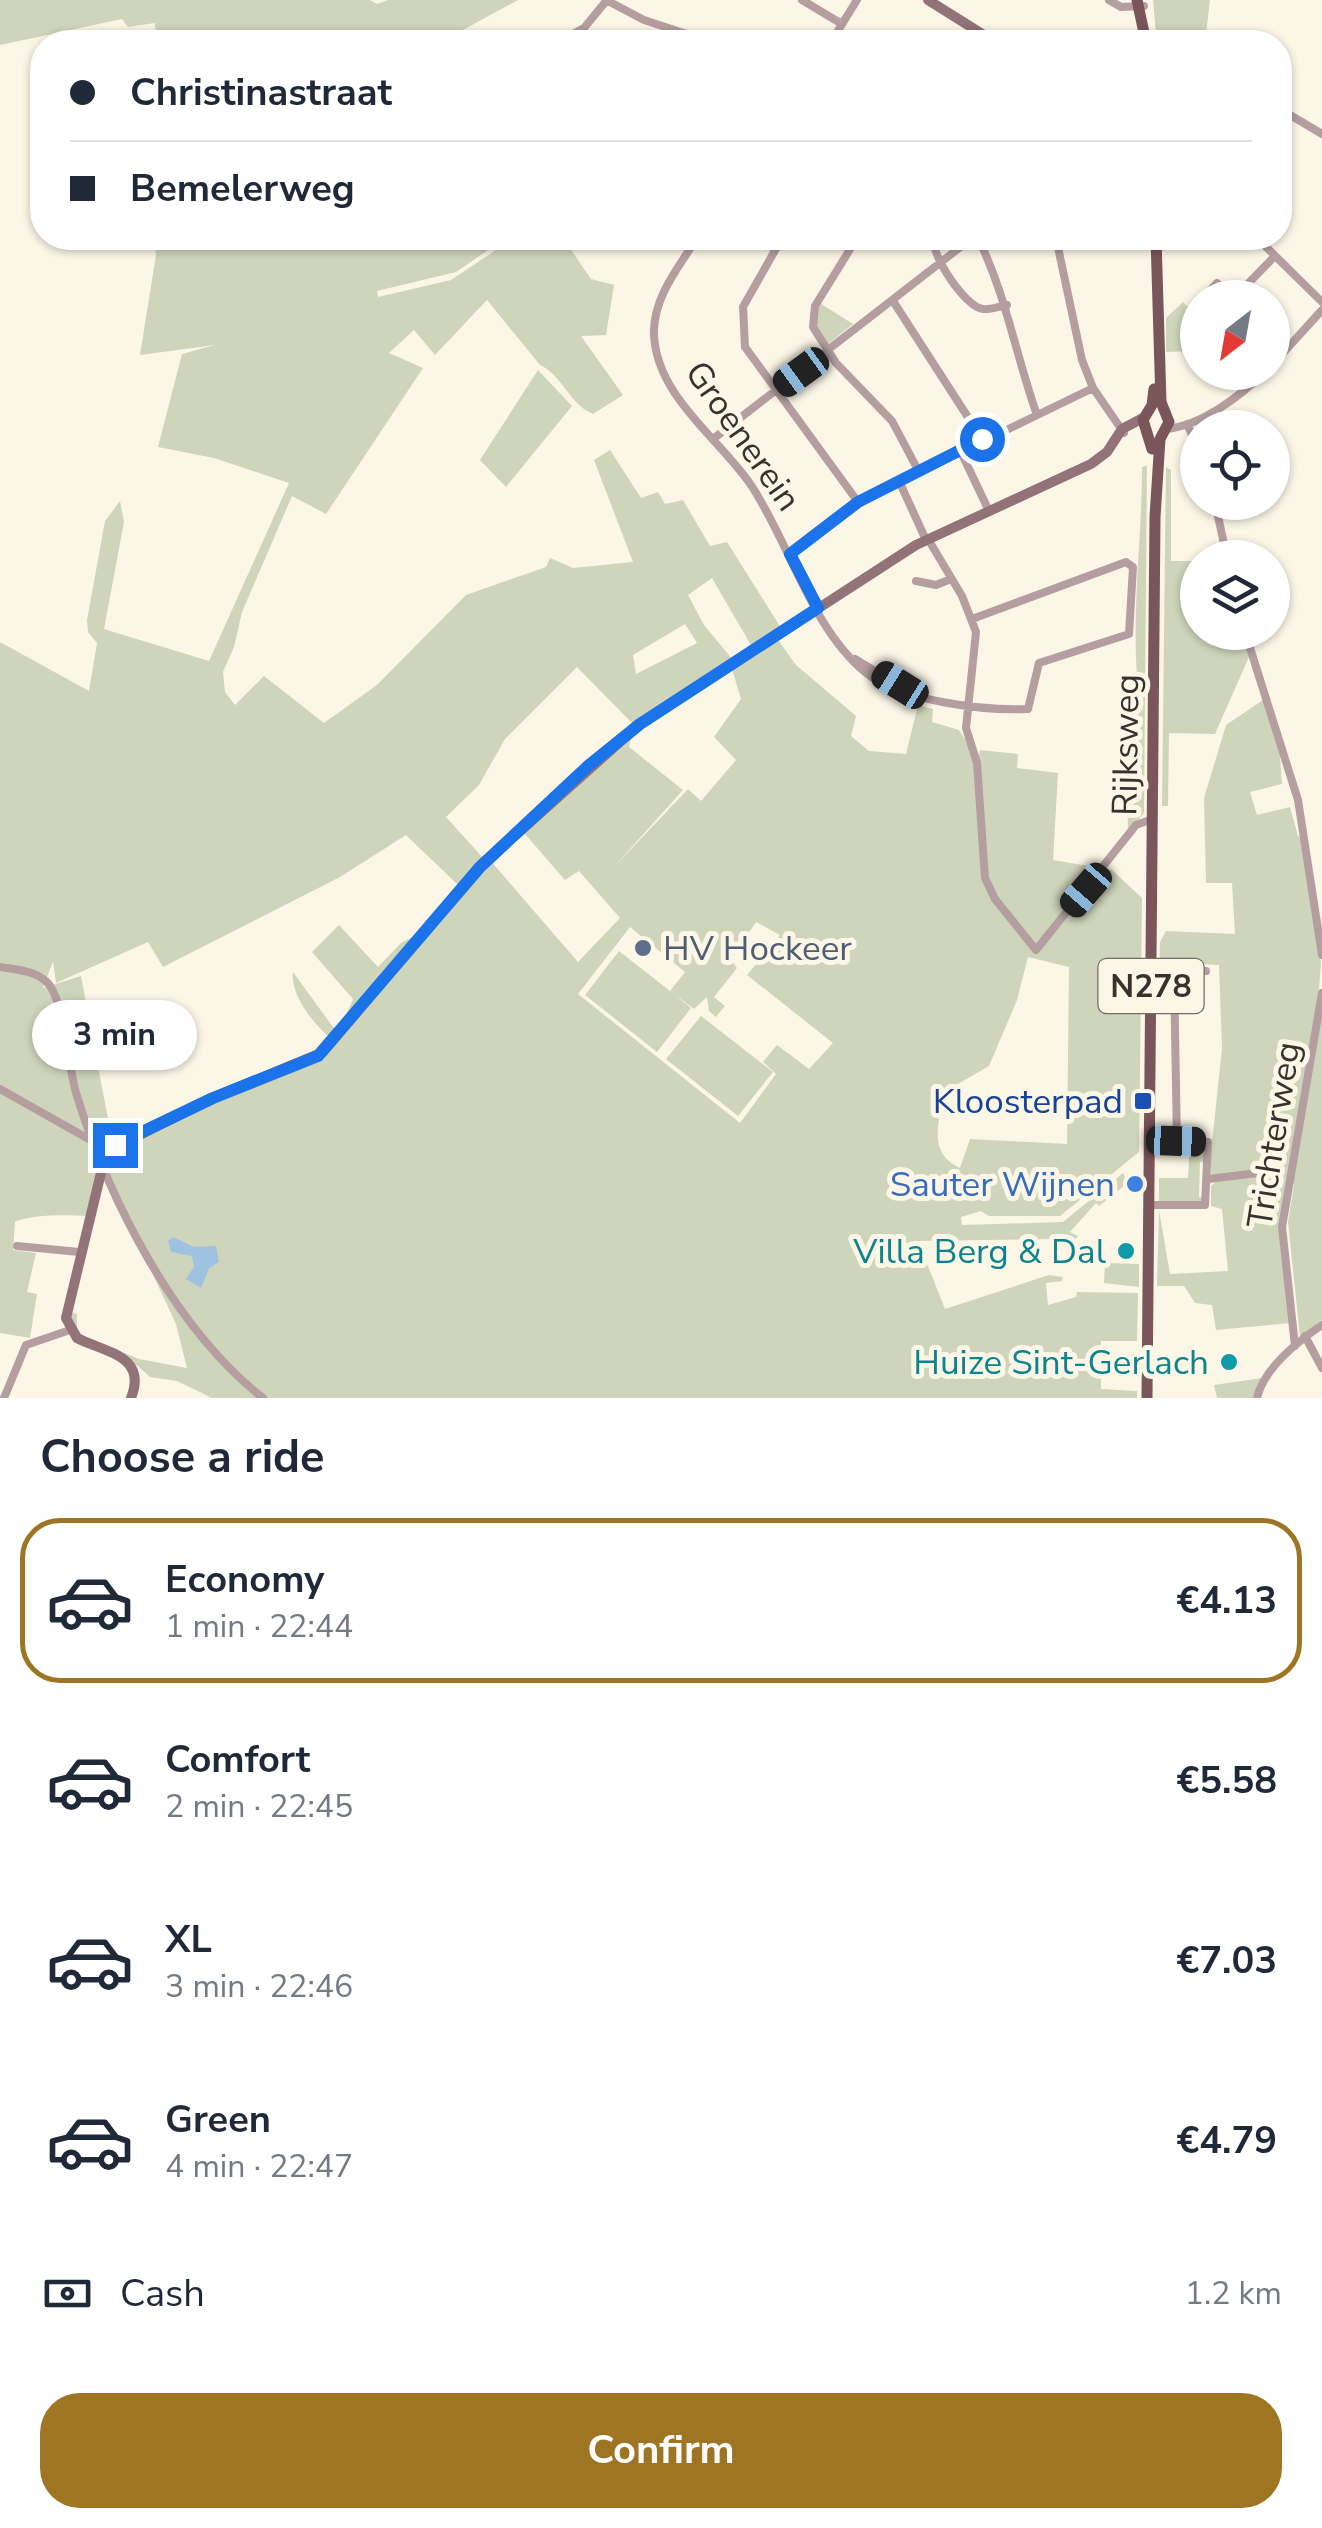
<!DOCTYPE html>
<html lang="en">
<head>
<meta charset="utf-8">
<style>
  body { margin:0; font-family:"Nunito Sans",sans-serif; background:#f2f2f3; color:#1f2937; height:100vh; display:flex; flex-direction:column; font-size:38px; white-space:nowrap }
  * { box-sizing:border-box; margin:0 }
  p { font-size:32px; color:#747a83 }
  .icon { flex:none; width:55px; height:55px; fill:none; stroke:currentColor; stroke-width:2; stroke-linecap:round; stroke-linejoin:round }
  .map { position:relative; height:1398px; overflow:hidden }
  .details { display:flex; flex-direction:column; background:#fff; flex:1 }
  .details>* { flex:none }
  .hud { position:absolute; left:30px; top:30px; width:1262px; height:220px; border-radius:40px; box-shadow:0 2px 8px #0004; display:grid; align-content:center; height:220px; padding:0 40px; background:#fff }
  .needle { width:65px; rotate:211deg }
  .tools { position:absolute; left:1180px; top:280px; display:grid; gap:20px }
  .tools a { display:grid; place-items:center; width:110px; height:110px; border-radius:50%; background:#fff; box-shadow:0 2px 8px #0004; font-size:50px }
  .end { position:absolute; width:45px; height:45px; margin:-22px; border:12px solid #1a73e8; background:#fff; box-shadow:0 0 0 5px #fff }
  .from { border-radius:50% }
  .bubble { position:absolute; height:70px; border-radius:35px; background:#fff; box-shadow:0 2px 8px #0004; font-size:32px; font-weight:700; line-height:70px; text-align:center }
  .car { position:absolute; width:30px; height:60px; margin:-30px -15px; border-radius:12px; box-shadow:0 0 8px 2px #0007; background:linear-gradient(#222 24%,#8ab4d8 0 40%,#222 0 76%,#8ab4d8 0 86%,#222 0) }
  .hud b { display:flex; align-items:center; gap:35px; height:95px; font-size:38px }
  .hud b+b { border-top:2px solid #e0e1e3 }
  .hud i { width:25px; height:25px; background:#1f2937 }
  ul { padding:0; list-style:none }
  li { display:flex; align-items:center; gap:30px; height:165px; margin:0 20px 15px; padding:0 20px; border:5px solid transparent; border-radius:40px }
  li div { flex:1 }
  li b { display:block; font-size:38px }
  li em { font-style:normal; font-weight:700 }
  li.selected { border-color:#9e7523 }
  li>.icon { width:90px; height:90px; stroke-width:1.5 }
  h2 { padding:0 40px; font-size:45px; line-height:120px }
  .pay { display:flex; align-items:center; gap:25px; height:110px; padding:0 40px; font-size:38px }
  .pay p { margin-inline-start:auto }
  .button { display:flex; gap:20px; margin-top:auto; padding:20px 40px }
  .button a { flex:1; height:115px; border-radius:40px; background:#9e7523; color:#fff; font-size:40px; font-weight:700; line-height:115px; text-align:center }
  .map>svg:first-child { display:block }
  .green { fill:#ced5ba; fill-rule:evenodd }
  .water { fill:#9ec2e0 }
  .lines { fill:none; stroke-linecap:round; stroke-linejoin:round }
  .street { stroke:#b49ea0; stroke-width:8 }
  .secondary { stroke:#927377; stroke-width:10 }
  .primary { stroke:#7a555a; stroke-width:11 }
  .route { stroke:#1a73e8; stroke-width:12 }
  .service-dot { fill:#5c6f8a; stroke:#fcf6e7; stroke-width:4 }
  .transit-dot { fill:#1a4fb4; stroke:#fcf6e7; stroke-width:4 }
  .shop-dot { fill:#3f7fe0; stroke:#fcf6e7; stroke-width:4 }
  .culture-dot { fill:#0f9aa8; stroke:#fcf6e7; stroke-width:4 }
  .labels { text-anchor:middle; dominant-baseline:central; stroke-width:10; stroke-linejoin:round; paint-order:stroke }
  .shield { fill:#fcf6e7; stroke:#716e66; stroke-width:2.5 }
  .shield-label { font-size:32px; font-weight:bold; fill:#36332e }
  .street-label { font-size:35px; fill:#36332e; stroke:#fcf6e7 }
  .service-label { font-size:35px; fill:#4e5e75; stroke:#fcf6e7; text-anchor:start }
  .transit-label { font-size:35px; fill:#164399; stroke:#fcf6e7; text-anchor:end }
  .shop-label { font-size:35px; fill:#366cbe; stroke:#fcf6e7; text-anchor:end }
  .culture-label { font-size:35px; fill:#0d838f; stroke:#fcf6e7; text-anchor:end }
</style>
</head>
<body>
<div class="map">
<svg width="1322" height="1398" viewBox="0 0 1322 1398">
  <rect width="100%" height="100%" fill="#fcf6e7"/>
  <path class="green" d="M0,0h370l7,4 11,-4h130l-77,42h-240l-2,-9 -43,6 -1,-16 -27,4 -6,-8 -122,26z
    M1153,0h57l-5,42h-34l-15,-9z
    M154,238h7l-3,10 83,-10h265l-50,34 -79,19 1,6 73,-17 60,-40 -3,-2h55l28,41 23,6 -8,50 -25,1 42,59 -30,19c-23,-9 -31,-39 -53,-49l-53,-65 -52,55 -21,-25 -25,23 34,15 -97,146 -34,-18 -50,116 -8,35 -11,25 2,20 10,13 29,-29 60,47 53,-38 89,-90 80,-28 4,-9 23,10 60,-6 -39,-102 16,-10 31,48 17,-6 7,12 18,-4 27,46 17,-4 54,86 -29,19 -40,-69 -24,17 16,30 29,35 -99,65 -5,22 54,43 -71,79 76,-80 13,12 35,-41 -22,-23 27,-38 -9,-30 46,-29 18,25 60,51 -5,20 18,15 37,3 12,-49 15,4 -1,13 27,8 19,29 2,-9 38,4 -1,14 41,5 -5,87 59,10 30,28 -3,254 -79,64h-71l-8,-5 -20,6 1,8 101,-3 60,-49 5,10 -29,23 -3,-3 -26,29 8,4 -6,9 -13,-6 -141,2 27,68 104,-34 14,2 -1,4 -16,2 2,22 28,-8 1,-5 61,1 -1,48h-36v48l36,2v7h-925l-35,-17 -27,-4 -12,-11 -66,-32 -2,-22 7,2v14l6,8 56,23 48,9 -11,-44 -76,-163 -12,55c-23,-1 -55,-2 -73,6l-2,28 23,3 -9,39 10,2 -7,44 -30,-5v-691l89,49 8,-48 -9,-11 -1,-12 18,-99 15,-20 4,21 -20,107 105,32 80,-178 -75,-25 -56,-11 24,-93 33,-9 -75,10 16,-100zM685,624l12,19 -61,31 -3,-19zM577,667l57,58 -116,101 47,54 14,-9 41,47 -42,44 -89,-103 -52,65 -36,19 -23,24 -39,-42 -27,27 41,47 -15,35 -45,-62c-3,24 22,54 40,68l-28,22 -161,68 -33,5 -30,-159 -38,12 10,-27 3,22 92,-41 15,25 177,-90 66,-42 53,51 25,-27 -38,-42 33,-32 26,-46zM756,922l24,13 -33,40 86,68 -24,26 -32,-24 -14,17 13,12 -36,49 -162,-129 52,-67 55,45 -15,19 -51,-40 -34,44 72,57 34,-44 -18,-15 21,16 13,-12 2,14 7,6 9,-11 -11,-9 23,-29 -6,-8zM1028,957l41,10 -2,177 -97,-5 -10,29c-33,-15 -21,-45 -16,-76l45,-26 28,-66z
    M818,302l35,22 -25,20 -13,-16z
    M1183,302l14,14v35l-31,1v-34z
    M538,370l34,36 -66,81 -26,-27z
    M1147,466l-3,347 -16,19 -4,-148 13,-8c-5,-71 5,-139 5,-209z
    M1166,467l5,3v91h26l1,71 44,1 7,24 -34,77 -46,-1 -1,73h-6z
    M1263,700l17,56 2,28 -32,8 7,23 33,-8 8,29 6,4 17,122 -7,95 8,-43v306l-22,17 -12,-115 6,-38 -4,-3 -8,29 9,113 -75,7 -4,-25 -17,-2 -11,-17h-27l2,-76 11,64 58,-3 -6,-62 -11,-3v-20l9,-8 -9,-4 -1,-12 12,-114 -3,-83 -40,-2 -2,25 -18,-1 1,-45 6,-11 69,3 -3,-51h-26l-2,-85 22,-73z
    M701,1016l72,56 -35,44 -72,-57z
    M1190,1144h17l-1,18h-6l-1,35 6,1 -4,5 -42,-1v-24h29z
    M1105,1263l34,1v23l-35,-4z
    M1262,1378l-9,20h-36l-3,-13z"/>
  <path class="water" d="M173,1237l21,10 22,-1 3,16 -10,6 -8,20 -15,-9 8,-12 -2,-11 -21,-4 -3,-11z"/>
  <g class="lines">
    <path class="street" d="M606,0l38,20 67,22
      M802,0l40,24
      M1109,0l12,7 23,-1
      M1152,39l14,3
      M558,42l26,-14 23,-28
      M831,42l26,-42
      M1280,109l42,25
      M697,238c-18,29 -44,59 -43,96 2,62 65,104 97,151 39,59 60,143 115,188 34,28 119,38 162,36l11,-46 90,-29 4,-67 -7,-5 -154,57
      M782,238l-39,69 2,40 113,155
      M857,238l-42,68 -2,21 23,36 56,58 26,49
      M934,238c-4,16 31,69 49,71 7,1 17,-3 24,-4
      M978,238c28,57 37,114 58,174
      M1056,238l26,122 11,28 31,45
      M1257,238l65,64
      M1206,295l11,-12 15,15
      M1234,298l41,-42
      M893,301l89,138
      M1272,365l50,-55
      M1187,424l11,24
      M1167,429c35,-4 72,-32 98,-57
      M713,439l259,-201
      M960,450l29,61
      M899,481l27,59
      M1215,502l12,56
      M928,539l34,57 14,36 -10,96 11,35 8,115 10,21 41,51 100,-125 17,-6
      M790,554l68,-52 235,-114
      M916,581l20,4 15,-6
      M1245,632l53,168 24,155
      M855,659l56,34
      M0,967c19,3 44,4 53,24 12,24 15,76 24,105 33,106 98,233 186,302
      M1174,974l1,-4 31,1
      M0,1089l94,53
      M1208,1179l50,-6
      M1149,1205h56l3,-63 -31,-1 -3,-167h-23
      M17,1246l62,6
      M1305,1336l17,32
      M1295,1346l-13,-119 40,-234
      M4,1398l22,-53 44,-15
      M1257,1398c7,-30 40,-56 65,-73"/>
    <path class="secondary" d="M928,0l67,42
      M131,1398c17,-43 -27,-46 -54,-60l-11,-20 40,-166 107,-54 110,-46 157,-185 160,-143 276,-179 175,-81 16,-12 15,-23 21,-11"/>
    <path class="primary" d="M1137,0l9,42
      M1152,449l-9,-29 9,-15 2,-16
      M1147,1398l8,-881 5,-78 9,-17 -8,-20 -5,-164"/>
  </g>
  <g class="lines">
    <path class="route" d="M115,1145l98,-47 105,-42 162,-189 108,-101 52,-42 178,-116 -28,-54 68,-52 124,-63"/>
  </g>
  <circle class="service-dot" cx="643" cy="948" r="10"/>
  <rect class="transit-dot" x="1133" y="1091" width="20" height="20" rx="5"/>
  <circle class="shop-dot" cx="1135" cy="1184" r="10"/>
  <g class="culture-dot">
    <circle cx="1126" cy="1251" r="10"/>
    <circle cx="1229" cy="1362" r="10"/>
  </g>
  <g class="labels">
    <rect class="shield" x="1098.5" y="959" width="105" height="54" rx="8"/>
    <g class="shield-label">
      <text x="1151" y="986">N278</text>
    </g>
    <g class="street-label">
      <text transform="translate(743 436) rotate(55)">Groenerein</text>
      <text transform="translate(1126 745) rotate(-89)">Rijksweg</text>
      <text transform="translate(1274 1135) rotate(-81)">Trichterweg</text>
    </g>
    <g class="service-label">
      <text x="663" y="948">HV Hockeer</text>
    </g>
    <g class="transit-label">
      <text x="1123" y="1101">Kloosterpad</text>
    </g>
    <g class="shop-label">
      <text x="1115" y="1184">Sauter Wijnen</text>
    </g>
    <g class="culture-label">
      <text x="1106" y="1251">Villa Berg &amp; Dal</text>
      <text x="1209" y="1362">Huize Sint-Gerlach</text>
    </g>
  </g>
</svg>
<div class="tools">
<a><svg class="needle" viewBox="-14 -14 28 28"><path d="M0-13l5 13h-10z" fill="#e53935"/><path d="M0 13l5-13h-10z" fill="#747a83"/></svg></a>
<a><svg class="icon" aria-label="locate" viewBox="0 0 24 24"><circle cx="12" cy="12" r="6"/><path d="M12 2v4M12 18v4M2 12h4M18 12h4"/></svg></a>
<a><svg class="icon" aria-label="layers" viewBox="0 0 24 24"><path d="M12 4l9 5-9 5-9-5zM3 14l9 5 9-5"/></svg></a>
</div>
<i class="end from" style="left:982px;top:439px"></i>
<i class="end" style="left:115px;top:1145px"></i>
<div class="bubble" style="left:32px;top:1000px;width:165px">3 min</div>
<i class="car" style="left:801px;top:372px;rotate:234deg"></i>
<i class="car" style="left:900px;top:685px;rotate:302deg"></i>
<i class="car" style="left:1086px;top:890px;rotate:221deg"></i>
<i class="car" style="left:1176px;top:1141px;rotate:92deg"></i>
<div class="hud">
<b><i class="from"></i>Christinastraat</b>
<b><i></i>Bemelerweg</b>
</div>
</div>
<section class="details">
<h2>Choose a ride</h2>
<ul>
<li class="selected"><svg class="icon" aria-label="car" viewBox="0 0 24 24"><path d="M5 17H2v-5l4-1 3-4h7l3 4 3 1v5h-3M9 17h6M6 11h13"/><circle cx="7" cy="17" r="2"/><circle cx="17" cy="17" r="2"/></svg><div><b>Economy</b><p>1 min · 22:44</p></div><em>€4.13</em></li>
<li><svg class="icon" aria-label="car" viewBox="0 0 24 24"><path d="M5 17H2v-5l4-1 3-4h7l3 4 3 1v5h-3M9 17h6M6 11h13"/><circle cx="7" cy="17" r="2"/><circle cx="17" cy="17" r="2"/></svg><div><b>Comfort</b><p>2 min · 22:45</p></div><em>€5.58</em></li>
<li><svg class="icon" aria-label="car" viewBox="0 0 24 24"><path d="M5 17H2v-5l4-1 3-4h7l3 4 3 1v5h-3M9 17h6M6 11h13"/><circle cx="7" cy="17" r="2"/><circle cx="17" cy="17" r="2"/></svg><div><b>XL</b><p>3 min · 22:46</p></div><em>€7.03</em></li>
<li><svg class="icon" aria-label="car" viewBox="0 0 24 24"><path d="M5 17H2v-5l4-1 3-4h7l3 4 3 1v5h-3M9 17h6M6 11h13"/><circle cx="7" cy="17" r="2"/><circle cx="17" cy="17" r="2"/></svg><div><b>Green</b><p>4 min · 22:47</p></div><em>€4.79</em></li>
</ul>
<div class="pay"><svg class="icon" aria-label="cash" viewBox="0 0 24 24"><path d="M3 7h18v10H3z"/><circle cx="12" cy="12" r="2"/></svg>Cash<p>1.2 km</p></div>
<div class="button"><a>Confirm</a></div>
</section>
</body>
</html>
